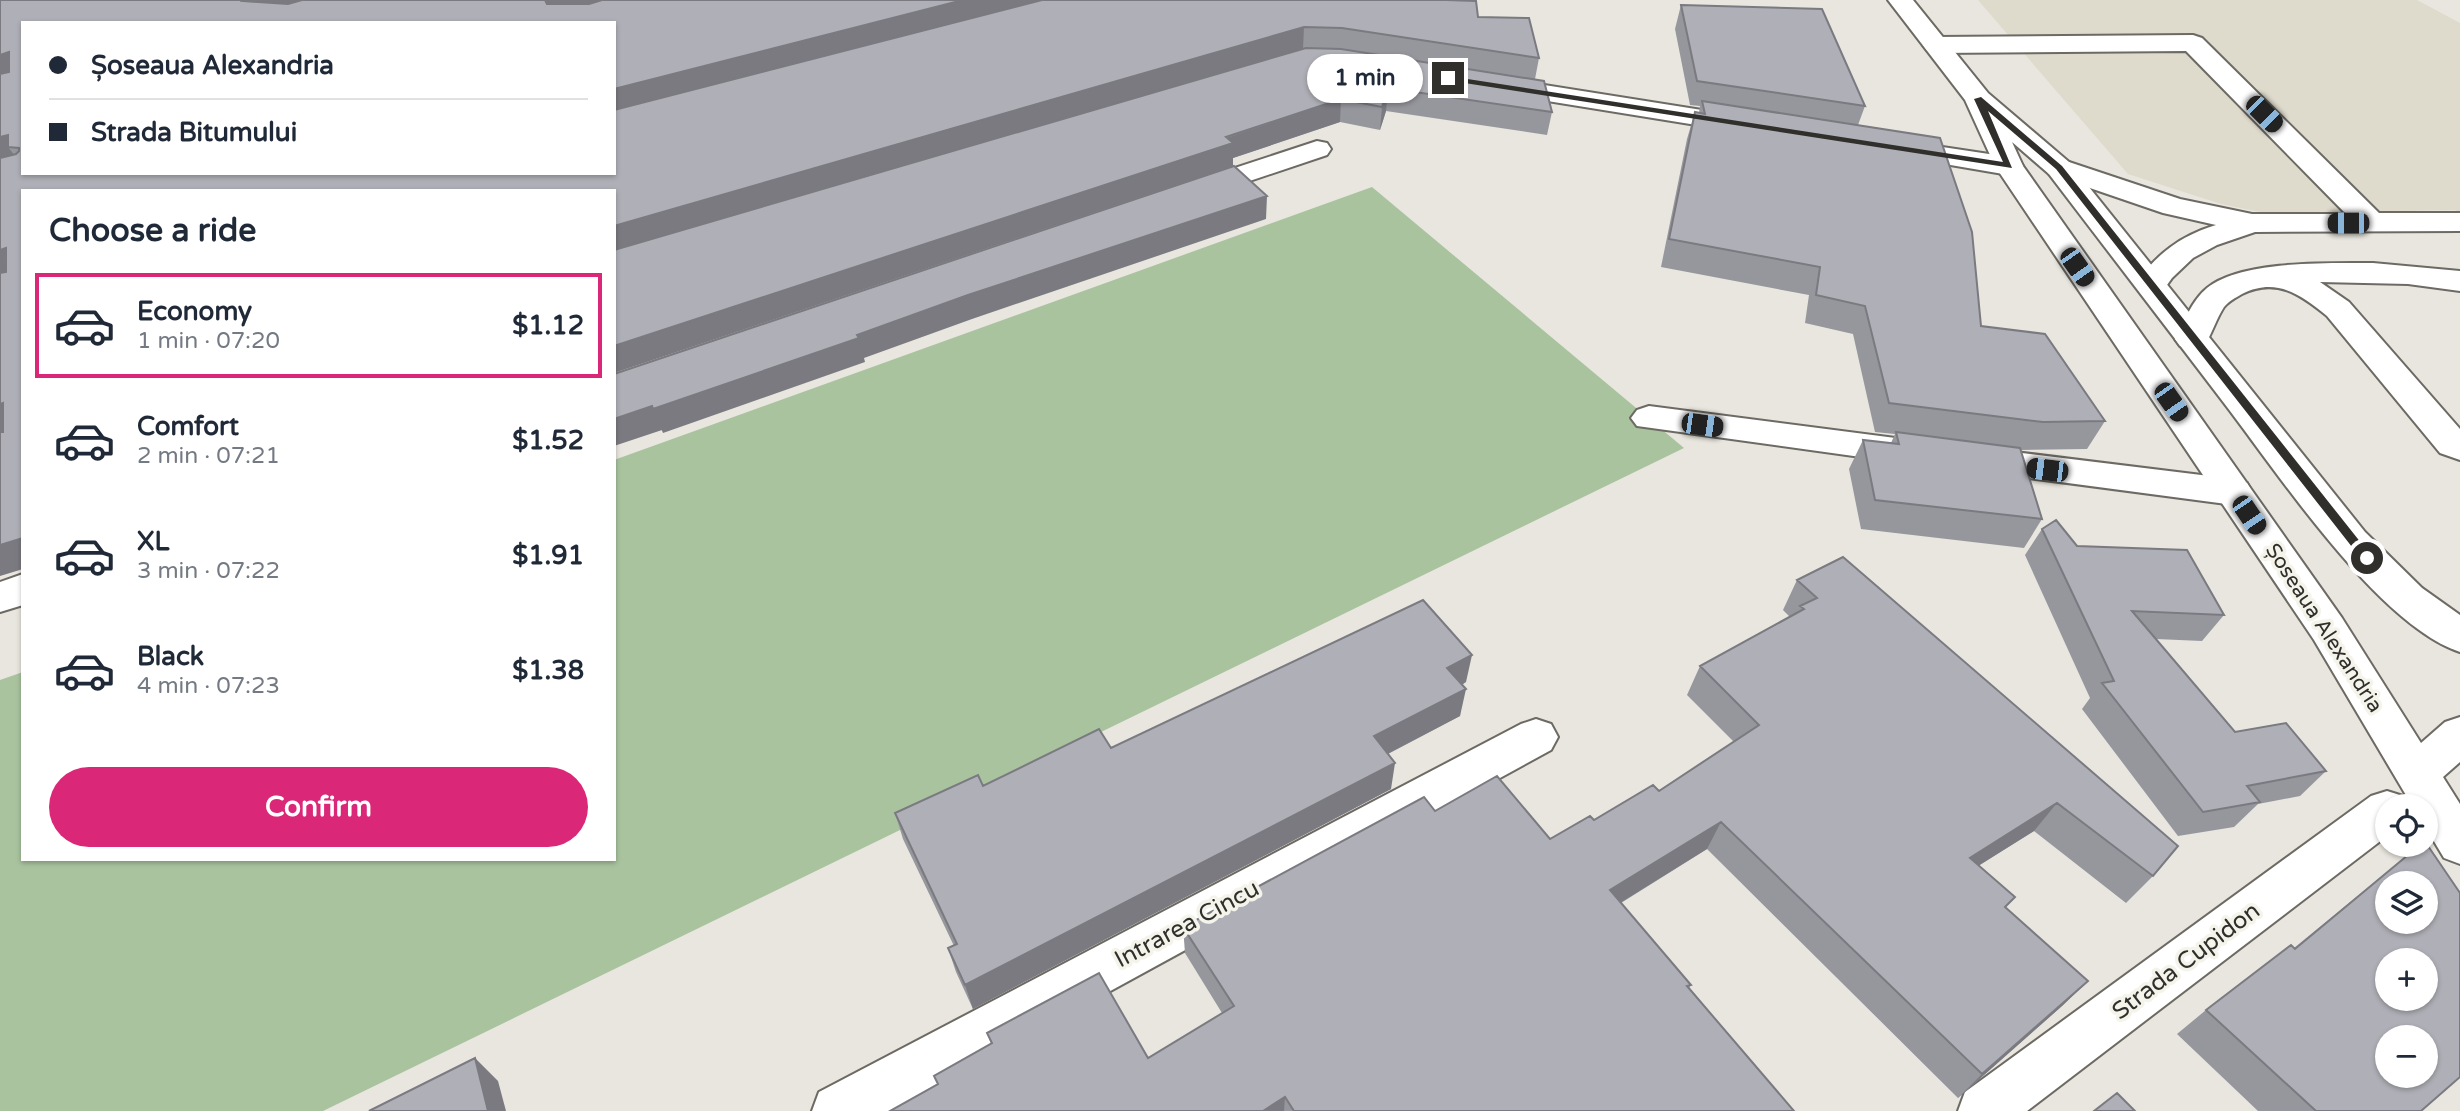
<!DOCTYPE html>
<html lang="en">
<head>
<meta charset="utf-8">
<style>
  body { margin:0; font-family:"Varela Round",sans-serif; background:#f6f6f7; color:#1f2937; height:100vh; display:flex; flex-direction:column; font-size:26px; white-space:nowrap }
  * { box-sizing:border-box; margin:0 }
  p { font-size:23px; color:#747a83 }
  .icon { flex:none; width:38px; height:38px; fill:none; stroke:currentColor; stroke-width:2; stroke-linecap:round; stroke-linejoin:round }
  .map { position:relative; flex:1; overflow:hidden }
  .panel { position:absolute; left:21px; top:189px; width:595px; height:672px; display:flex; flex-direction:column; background:#fff; border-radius:0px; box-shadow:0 2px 5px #0004 }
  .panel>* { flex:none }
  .hud { position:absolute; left:21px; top:21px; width:595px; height:154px; border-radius:0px; box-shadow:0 2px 5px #0004; display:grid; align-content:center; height:154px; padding:0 28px; background:#fff }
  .controls { position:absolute; left:2375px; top:794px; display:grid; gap:14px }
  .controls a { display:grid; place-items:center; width:63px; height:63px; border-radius:50%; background:#fff; box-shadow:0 2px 5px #0004; font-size:35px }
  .end { position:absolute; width:32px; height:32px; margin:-16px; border:9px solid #302f2c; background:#fff; box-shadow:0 0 0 4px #fff }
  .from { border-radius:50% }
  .bubble { position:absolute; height:49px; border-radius:24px; background:#fff; box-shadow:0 2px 5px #0004; font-size:23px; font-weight:800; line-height:49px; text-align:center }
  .car { position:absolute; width:21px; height:42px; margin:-21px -10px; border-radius:9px; box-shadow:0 0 5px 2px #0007; background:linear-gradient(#222 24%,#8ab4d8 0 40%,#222 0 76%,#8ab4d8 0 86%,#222 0) }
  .hud b { display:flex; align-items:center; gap:24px; height:66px; font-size:26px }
  .hud b+b { border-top:2px solid #e0e1e3 }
  .hud i { width:18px; height:18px; background:#1f2937 }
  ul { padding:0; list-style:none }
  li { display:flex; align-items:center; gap:21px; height:105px; margin:0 14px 10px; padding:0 14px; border:4px solid transparent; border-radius:0px }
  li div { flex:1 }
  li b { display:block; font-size:26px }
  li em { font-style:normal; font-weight:800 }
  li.active { border-color:#db2777 }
  li>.icon { width:63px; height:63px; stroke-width:1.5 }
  h2 { padding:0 28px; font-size:32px; line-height:84px }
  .primary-button { display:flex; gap:14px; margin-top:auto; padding:14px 28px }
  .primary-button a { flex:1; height:80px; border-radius:42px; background:#db2777; color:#fff; font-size:28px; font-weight:800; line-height:80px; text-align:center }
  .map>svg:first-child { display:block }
  .built { fill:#dedacc }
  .green { fill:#a9c39f }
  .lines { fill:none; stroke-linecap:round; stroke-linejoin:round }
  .minor-casing { stroke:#6c6a63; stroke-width:4 }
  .major-casing { stroke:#6c6a63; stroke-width:4 }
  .minor { fill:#fff; fill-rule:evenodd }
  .major { fill:#fff; fill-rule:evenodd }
  .wall { fill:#96969d; fill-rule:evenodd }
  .shaded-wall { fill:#7a7a80 }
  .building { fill:#afafb7; stroke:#7a7a80; stroke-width:2; fill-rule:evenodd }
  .route { fill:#302f2c }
  .labels { text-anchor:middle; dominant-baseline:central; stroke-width:7; stroke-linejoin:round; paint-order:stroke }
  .street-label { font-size:21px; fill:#302f2c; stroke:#f5f4eb }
  .near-street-label { font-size:24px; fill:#302f2c; stroke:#f5f4eb }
</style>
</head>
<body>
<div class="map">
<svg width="2460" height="1111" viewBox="0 0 2460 1111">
  <rect width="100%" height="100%" fill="#e8e6de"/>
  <path class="built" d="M1978,0h439l43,23v192l-5,-5 -190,3 -44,-9 -93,-30z"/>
  <path class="green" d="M1372,187l312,261 -1361,663h-323v-431l23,-8v187h591v-399z"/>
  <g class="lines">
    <defs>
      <path id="minor" d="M2193,35l9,3 177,175h81v18l-205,1 -38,13 -24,13 -21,20 -10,14 -11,3 -11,-3 -5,-7c21,-31 45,-49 81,-60l-53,-12 -114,-39 -4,-6 4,-6 10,-3 10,3 111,37 72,15h94l-160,-163 -250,2 -9,-3 -4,-5 4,-5 9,-3z
        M1494,77l252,40 10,2 4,6 -4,6 -10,2 -261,-42 -4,-6 4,-6z
        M1896,140l113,17 10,3 4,6 -4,6 -10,3 -123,-21 -4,-6 4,-6z
        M1317,141l10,2 4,6 -4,6 -134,45 -10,-3 -5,-6 5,-6z
        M2373,263l87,8v20l-52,-7 -88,-2 29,20 111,127v31l-20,-7 -113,-137c-27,-22 -51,-39 -85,-22 -7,4 -13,7 -18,13 -8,12 -12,27 -20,39l-12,4 -12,-4 -5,-7c9,-17 17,-39 32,-51 34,-28 123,-25 166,-25z
        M1649,406l262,34 13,3 5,9 -5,9 -13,3 -274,-38 -6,-8 6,-8z
        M1974,447l260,32 13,4 5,9 -5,9 -13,4 -273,-36 -5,-9 5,-9z
        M23,574v31l-23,7v-30z
        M1536,719l15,5 7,13 -7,13 -660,361h-79l7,-19 702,-368z
        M2387,791l16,5 5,11h-21v29l-360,275h-69l7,-19 406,-296z"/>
      <path id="major" d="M1888,0h25l75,93 81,69 296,370 57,56 38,27v37c-82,-27 -183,-180 -236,-249 -58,-76 -117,-153 -175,-229l-37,-32 11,24 319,452 79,125 24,-21 15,-5v45l-17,15 17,27v60l-16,-6 -18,-30v-21h-13l-99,-167 -319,-474 -30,-66z"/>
    </defs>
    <use href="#minor" class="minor-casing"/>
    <use href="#major" class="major-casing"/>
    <use href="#minor" class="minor"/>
    <use href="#major" class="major"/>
  </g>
  <path class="wall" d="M0,0l1478,17 61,41 -4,21 17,33 -5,23 -161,-24 -6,19 -40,-8 -107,36v8l-619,25h-591l-23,385zM614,23v150h-591z
    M1681,5l184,101 -7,19 123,201 124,95 -18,28 -67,1 22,69 -18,29 -163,-19 -12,-60 14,-29 28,3 4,-9 -20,-2 -22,-98 -48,-11 4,-28 -148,-28 26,-128 8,-27 4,1 1,-7 -10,-1 -15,-76z
    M2042,529l182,86 -22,26 -46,-2 79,93 91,39 -26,25 -42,8 -24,23 -56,9 -96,-127 8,-11 -65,-143z
    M1797,580l356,296 -27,27 -92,-72 -55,34 27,43 82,73 -26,25 -104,92 -251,-249 -86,54 70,82 -2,3 105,123h-904l47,-27 54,-40 -4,-11 161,25 74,-45 -37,-60 -2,-26 252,-116 115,28 109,-48 75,-49 -47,-47 13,-29 90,-49 -7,-7z
    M1466,682l-4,3 -2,31 -72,38 3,35 -418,220 -17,-37 -8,-24 6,-2 -51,-107 -8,-26 88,-27z
    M2420,845l1,266h-163l-81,-77 29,-24 88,-62z"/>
  <path class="shaded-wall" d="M243,0h77l-61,15 -17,-14z
    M544,0h70l-61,22z
    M963,0h88l-437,114v-25z
    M1304,27l-1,22 -689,203v-26z
    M9,52l14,20 -23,9v-26z
    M1388,88l-2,23 -6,19 2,-23z
    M1341,99l-1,23 -107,36v8l-619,207v-27z
    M8,135v12l10,13 -18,4v-27z
    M1267,196l-1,23 -294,100 -108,39 1,4 -202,71 -10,-24 315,-114z
    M6,248l17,22 -23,8v-28z
    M3,403l20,22 -23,8v-29z
    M652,406l10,24 -48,16v-27z
    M23,538v31l-23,7v-31z
    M1472,655l-6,27 -24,13 5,-27z
    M1466,689l-6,27 -90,47 4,-27z
    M1395,763l-4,26 -418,220 -8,-24z
    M2057,803l-23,28 -86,54 22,-27z
    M1721,822l-14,27 -108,67 11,-26z
    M2088,981l-26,25 -104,92 24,-24z
    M475,1058l23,23 8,30h-18z
    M1285,1097l-1,14h-21z"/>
  <path class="building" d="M0,0h243l-1,1 46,3 14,-4h243l2,4h42l13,-4h361l-349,89v-66h-591v150h591v-63l428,-110h404l30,1 2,16 51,1 10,40 -197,-30 -38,-1 -690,199v-35h-591v347l-23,7v-113h3v-29l-3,1v-131l6,-1v-24l-6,2v-92l16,-4 3,-3v-3l-11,-1v-12l-8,2v-63l9,-2v-20l-9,3z
    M1681,5l141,4 43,97 -168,-25z
    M1306,48l35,1 203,32 8,31 -164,-24 -6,19 -41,-8 -115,38 7,6 -619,203v-96z
    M1702,101l238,37 32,94 9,94 64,8 60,87 -62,1 -154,-19 -24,-97 -49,-11 4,-28 -151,-28 26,-127 10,2z
    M1234,166l33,30 -299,99 -111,40 2,3 -206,71 -1,-3 -38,13v-45z
    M1896,432l124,16 22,71 -167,-19 -12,-60 36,4z
    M2056,520l21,26 110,4 37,65 -92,-4 103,121 51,-9 40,48 -79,15 13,16 -57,10 -101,-129 12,-2 -72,-152z
    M1843,557l335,289 -25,30 -96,-73 -87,55 45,39 -10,10 83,74 -106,93 -261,-252 -111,68 81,95 -4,1 107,125h-500l-9,-14 -22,14h-373l48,-27 -4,-8 58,-33 -5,-10 112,-60 49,85 86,-52 -51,-79 241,-130 11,14 62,-35 53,63 40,-23 4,4 59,-35 6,6 100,-66 -59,-59 104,-57 -4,-3 17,-8 -20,-18z
    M1423,600l49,55 -25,13 19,21 -92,47 21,27 -430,222 -17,-37 9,-4 -62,-131 83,-38 5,11 116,-57 12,19z
    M2426,843l34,50v184l-39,34h-105l-110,-101 85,-65 4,4 125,-104h6zM2387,884h39v38h-39zM2387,961h39v38h-39zM2387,1038h39v38h-39z
    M475,1058l13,53h-119z
    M2117,1093l18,18h-41z"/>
  <path class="route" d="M1448,76l555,86 -29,-63 7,-2 81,69 311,392 -6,5 -4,-2 -307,-392 -68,-58 24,57 -567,-88z"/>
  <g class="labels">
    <g class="street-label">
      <text transform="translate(2324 628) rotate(57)">Șoseaua Alexandria</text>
    </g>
    <g class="near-street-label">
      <text transform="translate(1187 924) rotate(-28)">Intrarea Cincu</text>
      <text transform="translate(2186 961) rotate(-37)">Strada Cupidon</text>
    </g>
  </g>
</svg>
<div class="controls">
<a><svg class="icon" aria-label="locate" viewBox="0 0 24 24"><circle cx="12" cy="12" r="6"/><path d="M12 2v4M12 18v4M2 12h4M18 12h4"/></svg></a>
<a><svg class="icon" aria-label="layers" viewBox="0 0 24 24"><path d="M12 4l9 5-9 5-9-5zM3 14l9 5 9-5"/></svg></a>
<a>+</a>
<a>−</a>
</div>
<i class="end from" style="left:2367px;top:558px"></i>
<i class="end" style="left:1448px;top:78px"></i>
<div class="bubble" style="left:1307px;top:54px;width:116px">1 min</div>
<i class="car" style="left:2264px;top:114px;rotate:135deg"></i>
<i class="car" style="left:2348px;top:223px;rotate:270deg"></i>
<i class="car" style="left:2077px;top:267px;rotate:145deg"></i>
<i class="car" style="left:2171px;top:402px;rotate:145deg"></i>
<i class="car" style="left:1702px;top:425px;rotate:98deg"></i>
<i class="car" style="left:2047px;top:470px;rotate:277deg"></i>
<i class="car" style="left:2249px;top:515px;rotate:146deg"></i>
<div class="hud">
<b><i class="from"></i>Șoseaua Alexandria</b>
<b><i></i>Strada Bitumului</b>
</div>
<section class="panel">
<h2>Choose a ride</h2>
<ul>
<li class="active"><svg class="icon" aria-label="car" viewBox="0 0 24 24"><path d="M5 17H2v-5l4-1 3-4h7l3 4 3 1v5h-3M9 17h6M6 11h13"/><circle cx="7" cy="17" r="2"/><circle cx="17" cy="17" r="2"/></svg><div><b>Economy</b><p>1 min · 07:20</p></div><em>$1.12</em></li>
<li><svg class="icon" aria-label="car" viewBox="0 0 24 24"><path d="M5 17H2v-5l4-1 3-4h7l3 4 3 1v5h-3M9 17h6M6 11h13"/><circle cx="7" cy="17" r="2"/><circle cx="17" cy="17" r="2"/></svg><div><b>Comfort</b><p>2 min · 07:21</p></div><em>$1.52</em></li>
<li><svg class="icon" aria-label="car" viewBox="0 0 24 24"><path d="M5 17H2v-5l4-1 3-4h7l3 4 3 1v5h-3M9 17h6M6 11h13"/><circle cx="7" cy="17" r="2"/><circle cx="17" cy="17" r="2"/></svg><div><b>XL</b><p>3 min · 07:22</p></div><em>$1.91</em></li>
<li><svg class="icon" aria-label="car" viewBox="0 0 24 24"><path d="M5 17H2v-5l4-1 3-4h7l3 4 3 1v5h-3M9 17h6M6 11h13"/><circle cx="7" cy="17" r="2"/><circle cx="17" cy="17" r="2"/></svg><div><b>Black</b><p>4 min · 07:23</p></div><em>$1.38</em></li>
</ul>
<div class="primary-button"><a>Confirm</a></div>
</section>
</div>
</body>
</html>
